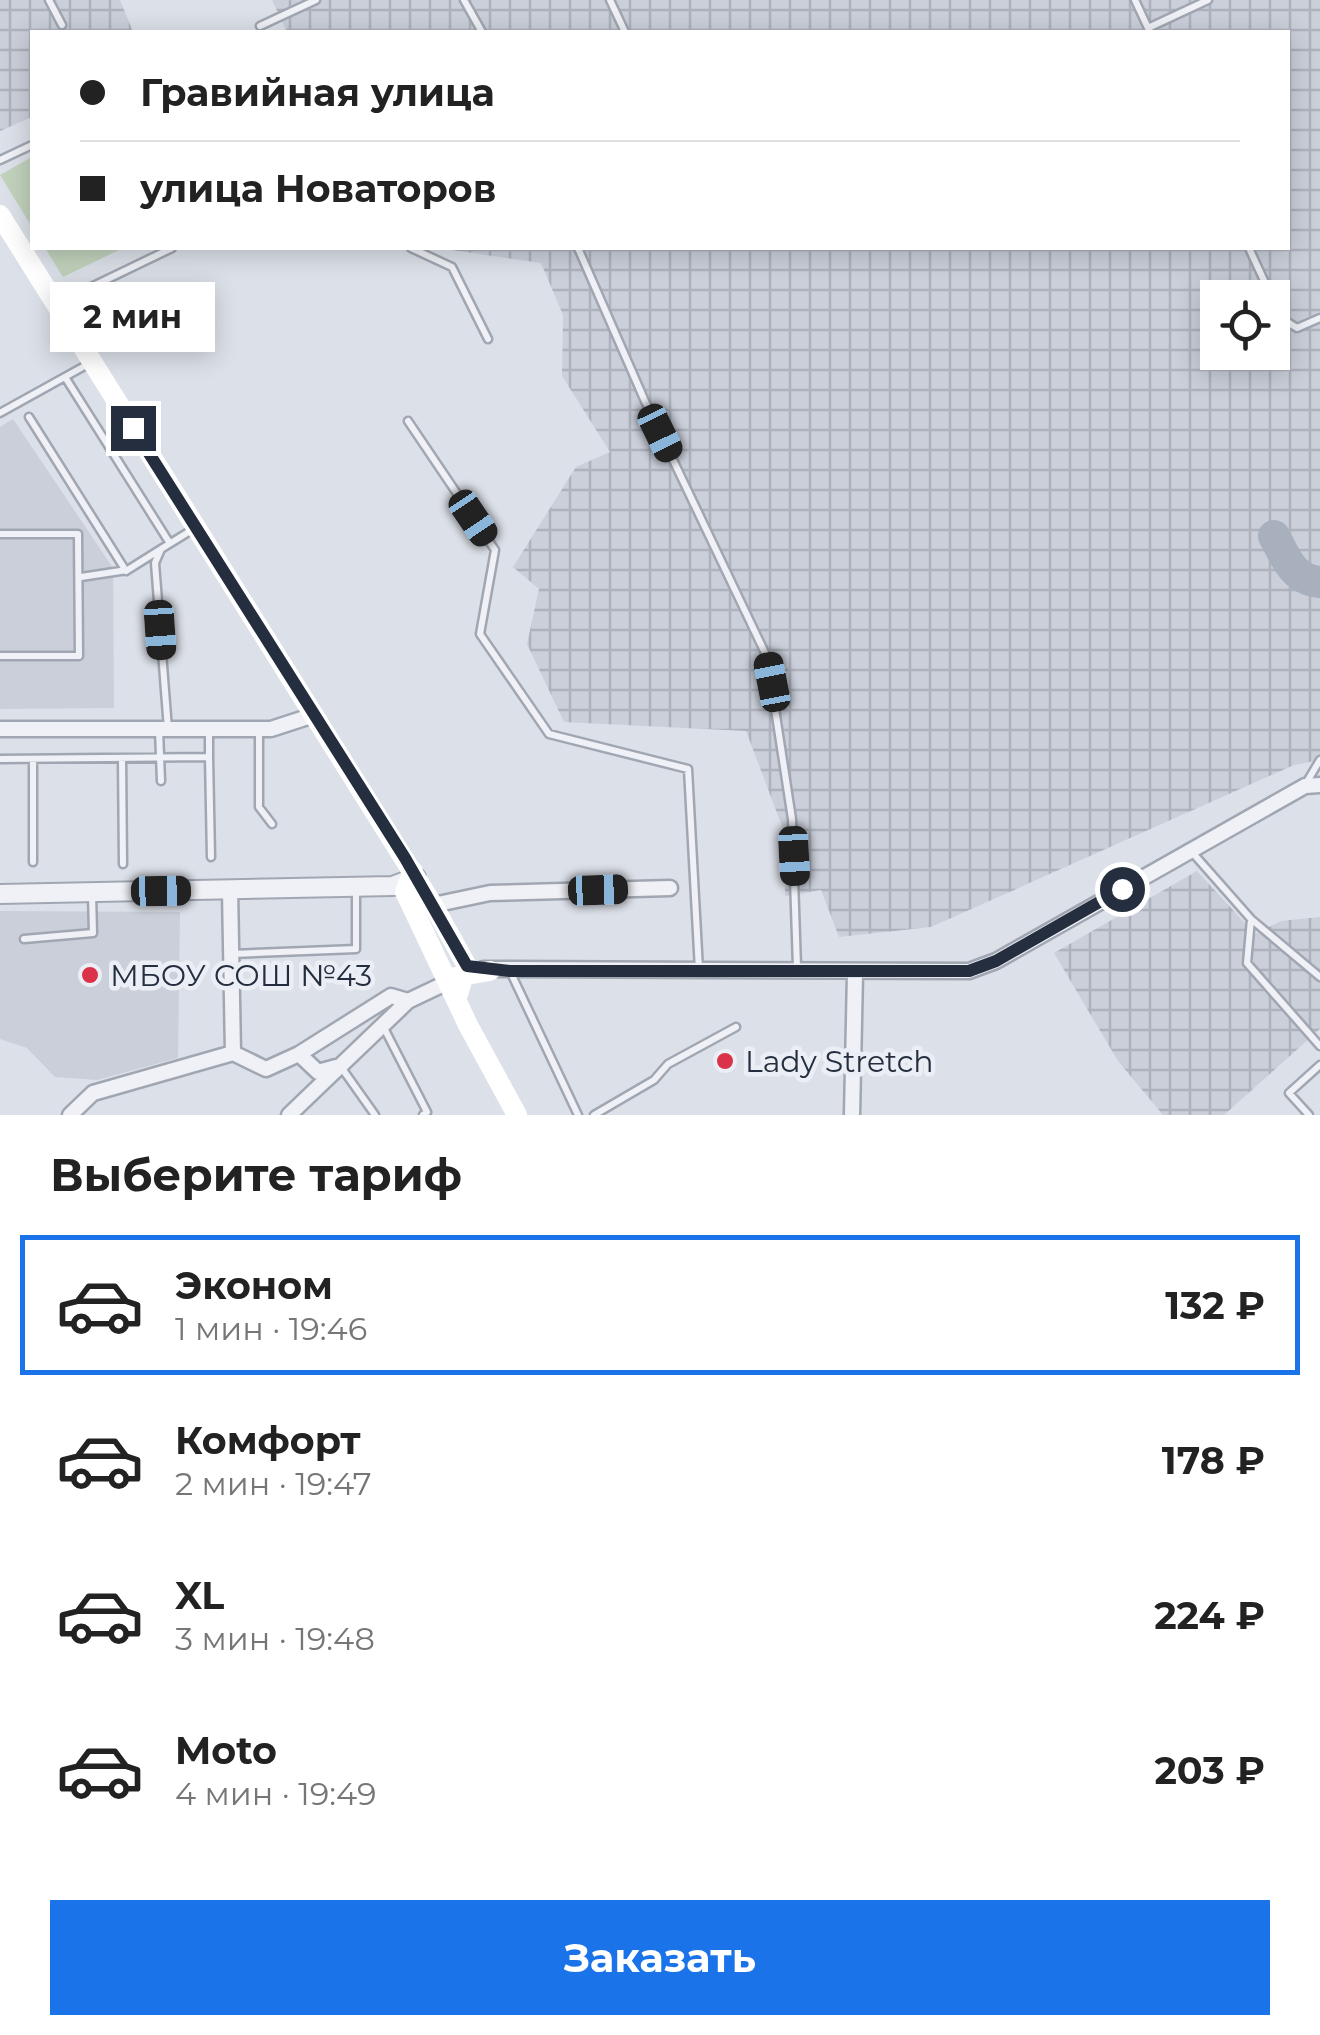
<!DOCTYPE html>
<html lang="ru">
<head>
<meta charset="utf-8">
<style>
  body { margin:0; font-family:Montserrat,sans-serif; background:#f2f2f2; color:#222; height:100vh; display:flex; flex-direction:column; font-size:38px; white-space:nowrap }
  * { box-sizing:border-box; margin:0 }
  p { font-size:32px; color:#767676 }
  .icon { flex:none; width:55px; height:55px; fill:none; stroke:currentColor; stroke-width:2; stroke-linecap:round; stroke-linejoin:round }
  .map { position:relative; height:1115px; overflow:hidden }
  .details { display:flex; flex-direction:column; background:#fff; flex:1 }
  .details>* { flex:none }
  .top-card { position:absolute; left:30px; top:30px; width:1260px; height:220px; border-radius:0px; box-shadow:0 5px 25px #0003; display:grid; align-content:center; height:220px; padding:0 50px; background:#fff }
  .fabs { position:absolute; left:1200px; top:280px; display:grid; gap:20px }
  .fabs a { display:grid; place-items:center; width:90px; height:90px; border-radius:0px; background:#fff; box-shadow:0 5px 25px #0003; font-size:50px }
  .end { position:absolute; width:45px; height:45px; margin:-22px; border:12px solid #242e3f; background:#fff; box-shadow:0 0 0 5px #fff }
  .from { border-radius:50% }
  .bubble { position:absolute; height:70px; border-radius:0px; background:#fff; box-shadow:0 5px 25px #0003; font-size:32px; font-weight:700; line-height:70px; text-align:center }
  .car { position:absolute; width:30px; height:60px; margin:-30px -15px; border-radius:12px; box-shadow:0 0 8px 2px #0007; background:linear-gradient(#222 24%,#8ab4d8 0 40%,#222 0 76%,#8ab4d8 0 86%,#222 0) }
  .top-card b { display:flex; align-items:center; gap:35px; height:95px; font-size:38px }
  .top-card b+b { border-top:2px solid #e0e0e0 }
  .top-card i { width:25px; height:25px; background:#222 }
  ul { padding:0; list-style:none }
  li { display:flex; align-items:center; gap:30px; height:140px; margin:0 20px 15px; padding:0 30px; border:5px solid transparent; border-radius:0px }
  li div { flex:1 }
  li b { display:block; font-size:38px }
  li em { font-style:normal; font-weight:700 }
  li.active { border-color:#1a73e8 }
  li>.icon { width:90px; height:90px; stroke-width:1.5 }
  h2 { padding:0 50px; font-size:45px; line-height:120px }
  .primary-button { display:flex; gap:20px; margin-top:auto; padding:20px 50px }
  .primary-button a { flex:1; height:115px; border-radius:0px; background:#1a73e8; color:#fff; font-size:40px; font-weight:700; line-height:115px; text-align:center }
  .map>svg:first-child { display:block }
  .built { fill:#cacfda }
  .industrial { fill:url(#industrial-grid); fill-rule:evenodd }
  .green { fill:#c1d2bc }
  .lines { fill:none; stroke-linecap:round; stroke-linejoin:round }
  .taxiway { stroke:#a8b0bd; stroke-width:32 }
  .service-casing { stroke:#a1a7b2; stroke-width:11 }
  .minor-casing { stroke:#a1a7b2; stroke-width:19 }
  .tertiary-casing { stroke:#a1a7b2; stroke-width:22 }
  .service { stroke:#eff1f6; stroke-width:6 }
  .minor { stroke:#eff1f6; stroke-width:14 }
  .tertiary { stroke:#eff1f6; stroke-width:18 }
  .secondary { stroke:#fff; stroke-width:20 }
  .route { stroke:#242e3f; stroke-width:12 }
  .poi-dot { fill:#da3349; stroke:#ebeff5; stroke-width:4 }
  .labels { text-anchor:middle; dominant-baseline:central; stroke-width:9; stroke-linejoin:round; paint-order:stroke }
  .poi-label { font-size:30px; fill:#242e3f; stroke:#ebeff5; text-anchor:start }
</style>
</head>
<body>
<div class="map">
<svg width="1320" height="1115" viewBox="0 0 1320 1115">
  <defs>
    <pattern id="industrial-grid" width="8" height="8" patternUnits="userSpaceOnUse" patternTransform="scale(2.5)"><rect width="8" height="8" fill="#cacfda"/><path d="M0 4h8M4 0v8" fill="none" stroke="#adb2bc"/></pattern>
  </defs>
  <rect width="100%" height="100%" fill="#dce0e8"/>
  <path class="built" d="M13,419l100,149 1,140 -114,1v-282z
    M0,911l180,1 -2,146 -81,22 -42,-3 -28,-29 -27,-9z"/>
  <path class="industrial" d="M0,0h120l13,32h-101v85l-32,14z
    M272,0h1048v760l-26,5 -363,162 -92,10 -18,-47 -36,6v-62l-39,-103 -182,-9 -37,-78 12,-55 -26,-22 63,-100 34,-15 -48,-76 1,-61 -22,-52 -103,-15h850v-216h-1001zM1218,298h54v54h-54z
    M1197,871l58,63 26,-13 39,-4v112l-96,86h-61l-45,-54 -64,-108z"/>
  <path class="green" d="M32,157v70l-32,-52z
    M45,248h78l-60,29z"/>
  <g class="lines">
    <path class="taxiway" d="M1274,536c12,22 19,44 46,46"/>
    <defs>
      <path id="service" d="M49,0l13,25
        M464,0l18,32
        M610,0l15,32
        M1135,0l13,28
        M260,26l56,-26
        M1150,32l-2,-4 60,-28
        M0,160l32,-15
        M411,248l41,19 36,72
        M578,248l66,151 123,258 25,162 5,148
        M1249,248l23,50
        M1272,300l9,18 16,10 23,-10
        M60,302l112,-54
        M65,377l104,165
        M0,413l90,-50
        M29,417l97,154 35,-22
        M408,421l87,129 -15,84 69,100 139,35 11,201
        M0,534h78l1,122h-79
        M81,577l46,-7
        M168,729l-13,-166 6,-14 34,-21
        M159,730l2,51
        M259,730v77l13,17
        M209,757l2,100
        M122,758l1,106
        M0,759l209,-2v-25
        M33,759v103
        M1305,785l15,-25
        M1191,851l60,68 69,58
        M1251,919l-4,44 73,83
        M24,939l69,-6 -1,-39
        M232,954l124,-5v-58
        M510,971l68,144
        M383,1026l44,86 -4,3
        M341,1067l34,48
        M594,1115l60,-35 14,-16 68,-37
        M1309,1115l-20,-22 31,-28"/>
      <path id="minor" d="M0,729h271l43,-14
        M433,905l57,-12 180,-5
        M483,969l486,2 27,-10 309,-175 15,-1
        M233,1053l33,16 33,-15 92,-58 17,5
        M299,1054l19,18 18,-5
        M70,1115l23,-22 140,-40 -3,-163
        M289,1115l119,-114 40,-19
        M852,1115l3,-141"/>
      <path id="tertiary" d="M0,894l393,-8 23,-9"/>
    </defs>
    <use href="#service" class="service-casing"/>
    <use href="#minor" class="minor-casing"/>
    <use href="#tertiary" class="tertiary-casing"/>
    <use href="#service" class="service"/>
    <use href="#minor" class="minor"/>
    <use href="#tertiary" class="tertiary"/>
    <path class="secondary" d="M0,215l433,690 34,61 -11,34
      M413,871l-8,21 63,133 49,90
      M455,977l35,-6"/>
  </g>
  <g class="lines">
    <path class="route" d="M133,428l272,430 62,108 43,5h459l27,-10 126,-72"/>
  </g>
  <g class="poi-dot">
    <circle cx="90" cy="975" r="10"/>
    <circle cx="725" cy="1061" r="10"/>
  </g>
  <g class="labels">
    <g class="poi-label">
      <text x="110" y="975">МБОУ СОШ №43</text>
      <text x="745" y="1061">Lady Stretch</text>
    </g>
  </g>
</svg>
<div class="fabs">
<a><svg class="icon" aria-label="locate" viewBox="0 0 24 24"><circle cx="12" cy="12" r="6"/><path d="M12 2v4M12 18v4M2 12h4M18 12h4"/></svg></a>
</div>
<i class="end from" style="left:1122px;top:889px"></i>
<i class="end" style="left:133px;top:428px"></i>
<div class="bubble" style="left:50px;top:282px;width:165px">2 мин</div>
<i class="car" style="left:660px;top:433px;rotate:154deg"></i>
<i class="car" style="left:473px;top:518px;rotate:146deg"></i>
<i class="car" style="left:160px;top:630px;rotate:176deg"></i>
<i class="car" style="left:772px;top:682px;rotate:349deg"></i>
<i class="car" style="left:794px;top:856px;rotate:177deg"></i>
<i class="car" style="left:598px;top:890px;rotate:88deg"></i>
<i class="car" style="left:161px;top:891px;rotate:89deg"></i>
<div class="top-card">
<b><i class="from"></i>Гравийная улица</b>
<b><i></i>улица Новаторов</b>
</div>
</div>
<section class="details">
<h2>Выберите тариф</h2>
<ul>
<li class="active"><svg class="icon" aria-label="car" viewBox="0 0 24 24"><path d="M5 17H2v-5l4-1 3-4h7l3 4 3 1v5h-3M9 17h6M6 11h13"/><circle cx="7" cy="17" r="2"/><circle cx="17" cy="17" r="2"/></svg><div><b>Эконом</b><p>1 мин · 19:46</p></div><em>132 ₽</em></li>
<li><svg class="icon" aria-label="car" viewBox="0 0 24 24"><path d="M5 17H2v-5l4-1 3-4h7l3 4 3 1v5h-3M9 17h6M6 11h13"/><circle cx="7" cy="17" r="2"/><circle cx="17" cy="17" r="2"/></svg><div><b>Комфорт</b><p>2 мин · 19:47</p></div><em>178 ₽</em></li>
<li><svg class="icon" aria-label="car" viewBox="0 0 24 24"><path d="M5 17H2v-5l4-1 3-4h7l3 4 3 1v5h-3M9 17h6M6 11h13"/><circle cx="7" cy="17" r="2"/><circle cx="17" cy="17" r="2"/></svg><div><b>XL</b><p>3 мин · 19:48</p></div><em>224 ₽</em></li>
<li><svg class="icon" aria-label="car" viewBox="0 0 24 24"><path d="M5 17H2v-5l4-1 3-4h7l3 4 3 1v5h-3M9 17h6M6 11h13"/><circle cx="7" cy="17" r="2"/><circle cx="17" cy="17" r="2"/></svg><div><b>Moto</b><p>4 мин · 19:49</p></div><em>203 ₽</em></li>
</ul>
<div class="primary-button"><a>Заказать</a></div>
</section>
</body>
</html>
